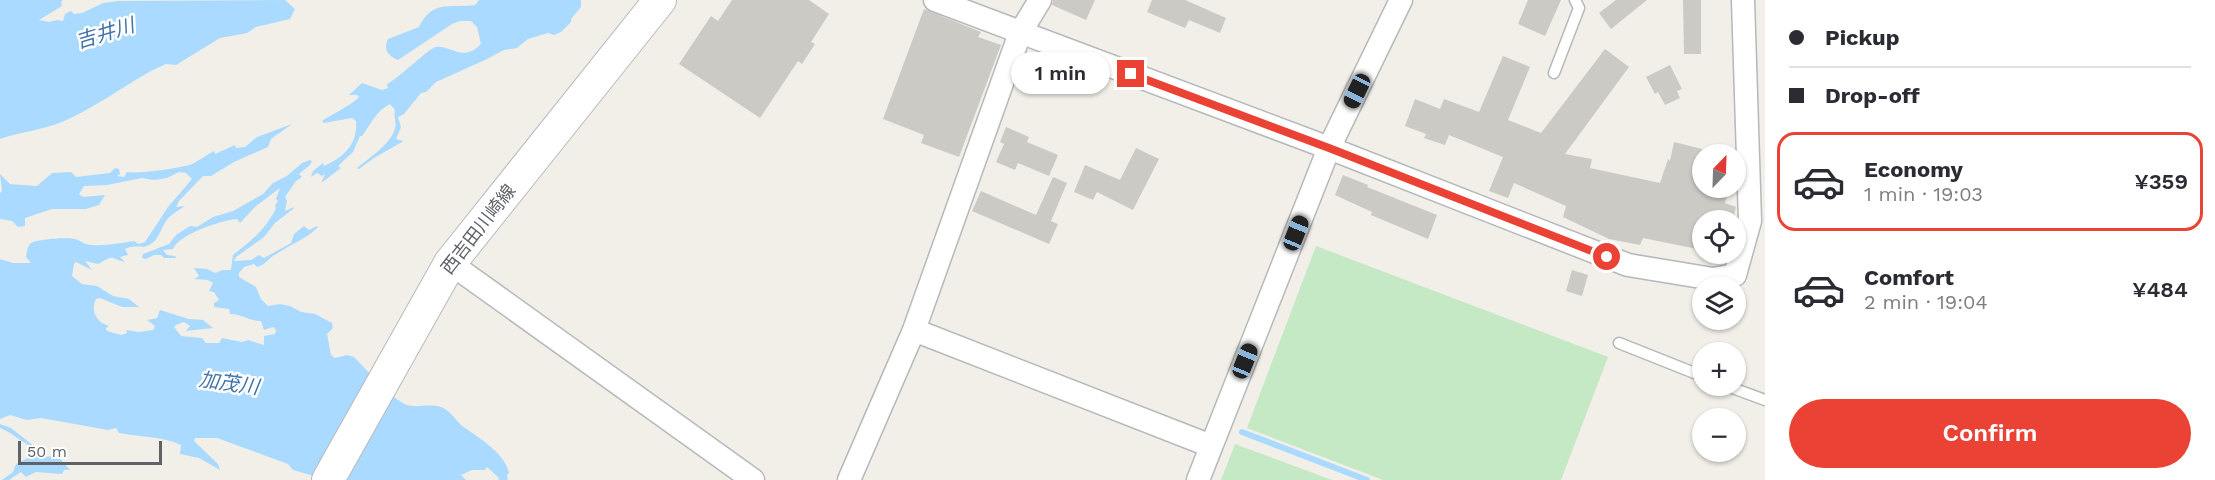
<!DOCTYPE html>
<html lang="en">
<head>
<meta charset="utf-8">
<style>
  body { margin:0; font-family:"Work Sans","Noto Sans JP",sans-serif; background:#f2f2f3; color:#2b2b33; height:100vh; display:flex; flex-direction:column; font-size:22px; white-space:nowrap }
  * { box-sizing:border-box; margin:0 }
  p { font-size:20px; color:#7c7c81 }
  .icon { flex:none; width:33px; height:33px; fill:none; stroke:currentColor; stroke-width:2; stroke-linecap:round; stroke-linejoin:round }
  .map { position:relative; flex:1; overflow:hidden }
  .panel { display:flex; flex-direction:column; background:#fff; width:450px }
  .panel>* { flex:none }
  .hud { display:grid; align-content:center; height:132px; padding:0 24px; background:#fff }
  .needle { width:39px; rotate:23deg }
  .controls { position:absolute; left:1692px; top:144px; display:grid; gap:12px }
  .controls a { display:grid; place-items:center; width:54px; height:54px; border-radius:50%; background:#fff; box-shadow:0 2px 4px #0004; font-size:30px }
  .scale { position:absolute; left:18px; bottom:15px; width:144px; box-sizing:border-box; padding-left:6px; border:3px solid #5f6368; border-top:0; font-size:16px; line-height:21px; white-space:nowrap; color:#5f6368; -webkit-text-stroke:4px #fff; paint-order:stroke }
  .end { position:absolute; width:27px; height:27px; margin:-14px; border:8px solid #ea4335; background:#fff; box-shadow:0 0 0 3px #fff }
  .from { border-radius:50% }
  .bubble { position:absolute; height:42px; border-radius:21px; background:#fff; box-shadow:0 2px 4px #0004; font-size:20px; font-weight:600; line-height:42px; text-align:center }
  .car { position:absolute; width:18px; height:36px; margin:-18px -9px; border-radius:8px; box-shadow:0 0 4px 2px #0007; background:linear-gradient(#222 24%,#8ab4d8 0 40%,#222 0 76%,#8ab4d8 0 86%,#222 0) }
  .hud b { display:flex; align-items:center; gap:21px; height:57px; font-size:22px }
  .hud b+b { border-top:2px solid #e1e1e2 }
  .hud i { width:15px; height:15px; background:#2b2b33 }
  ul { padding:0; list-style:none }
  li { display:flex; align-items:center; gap:18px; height:99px; margin:0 12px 9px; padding:0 12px; border:3px solid transparent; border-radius:18px }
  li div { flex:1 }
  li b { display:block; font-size:22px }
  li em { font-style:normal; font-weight:600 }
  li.current { border-color:#ea4335 }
  li>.icon { width:54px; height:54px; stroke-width:1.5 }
  .primary-button { display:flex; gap:12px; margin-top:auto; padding:12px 24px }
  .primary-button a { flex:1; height:69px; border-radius:36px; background:#ea4335; color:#fff; font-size:24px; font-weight:600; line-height:69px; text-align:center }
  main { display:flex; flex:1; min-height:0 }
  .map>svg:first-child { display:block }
  .green { fill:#c5e8c5 }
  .water { fill:#aadaff }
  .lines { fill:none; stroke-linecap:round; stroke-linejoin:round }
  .stream { stroke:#aadaff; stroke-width:6 }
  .building { fill:#cccac5 }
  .service-casing { stroke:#b5b8bc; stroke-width:13 }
  .minor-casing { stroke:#b5b8bc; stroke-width:25 }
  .secondary-casing { stroke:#b6babf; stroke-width:34 }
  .service { stroke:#fff; stroke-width:10 }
  .minor { stroke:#fff; stroke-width:22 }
  .secondary { stroke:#fff; stroke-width:32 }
  .route { stroke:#ea4335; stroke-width:8 }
  .labels { text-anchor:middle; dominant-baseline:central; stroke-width:5; stroke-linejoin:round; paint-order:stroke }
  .street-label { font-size:18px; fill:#5f6368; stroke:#fff }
  .water-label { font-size:20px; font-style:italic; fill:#4174aa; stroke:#fff }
</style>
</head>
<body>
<main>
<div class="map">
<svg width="1765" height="480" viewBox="0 0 1765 480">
  <rect width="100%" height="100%" fill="#f1efe8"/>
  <path class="green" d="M1316,246l292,111 -47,123h-178l-136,-52z
    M1235,444l97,36h-111z"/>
  <path class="water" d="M0,0h63l-2,2 1,4 -23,14 10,2 8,-2 6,1 2,-7 6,-3 3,3 8,-1 21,-10 15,-2 167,-1 10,9 -5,10 -34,8 -9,6 -27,5 -44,27 -10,-1 -15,7c-29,16 -58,38 -89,51 -20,8 -42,10 -62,17z
    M479,0h102v7l-10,12v3l-10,10 -7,3 -6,-2 -20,6 -11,9 -13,2 -19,10 -49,22 -10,10 -5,1 -17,21 -6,3 3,10 -5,12 7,2 -1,1 -28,16 -15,11 -2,-1c12,-10 35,-25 38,-40 2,-7 -2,-11 0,-18l-5,-6c-14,7 -19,20 -28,32h-2l-7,16 -15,14 3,2 -20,15 4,-9 -3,2 -5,-3 -6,4 2,-6 10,-8 1,3c21,-9 34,-23 32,-45l-4,-3 -28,5 -2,-2c10,-7 30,-16 37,-24l-2,-2h-8l13,-12 20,7 6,-2 -1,-4c11,-5 43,-37 49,-37 15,-2 27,16 45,-3l-4,-17 -6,-6h-11l-8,3 -54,36c-10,-4 -15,-10 -10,-21l31,-12c13,-27 30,-19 56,-22z
    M292,124l-21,15 -3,8 -34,15 -23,14h-8l-24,25 -3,6 9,-1c-6,4 -15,9 -19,15 -6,9 -7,19 -17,24 -6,4 -14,-1 -24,4l3,6 -8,2 5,5c-17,-4 -9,-8 -27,2l-13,-3 7,9 -16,-8 -2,2 -2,12 10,8 15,2 16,10 16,3 10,8h-17l-22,-9 -4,1c-6,12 1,24 13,27l-3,2 1,3 14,4 6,-2 -1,-3 13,2 14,-2 2,-4 -8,-6 10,-2 3,-8 29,9 14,1 10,8 -27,3 4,-5 -6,-4 -8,3 -2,2 7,9 21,2 4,5h13l3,-5 20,4 6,-2 16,5v-9l11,-2 1,-4 -3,-3 -9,3 -3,-9c-12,0 -19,-7 -31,-7l-1,-5 -15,-2v-4l5,-3 -5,-8 -5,-1 4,-8 -5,-3 -14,-1 5,-3 -5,-8 13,1 8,4 8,-3h8l2,-15c18,-14 33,-26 43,-47l-1,-3 3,-4 -2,-2 4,-11 -24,18 -16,17 -3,-4c-15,1 -58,15 -64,30l-10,1 4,5 8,1 1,2h-12l-3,-3h-7l-8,4 -4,-1 1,-4 26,-10 7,-9 14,-9 7,1 16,-10 20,-6 30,-17 10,-11 14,-7 15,-13 8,-3 2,1 -2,4 -11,9 3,3 -6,4 -11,16 2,4 -2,10 9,-4 -1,2 -18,14 -11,14 -28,20 -2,4 17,-1 8,-5 5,3 27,-15 3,-9 10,-8 5,4 8,-4 1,1c-11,12 -31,19 -45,29 -6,4 -8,9 -16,11l-3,-3 -10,3 -5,6v4l17,10 5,12 7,7 12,-2 10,2 11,6 14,2 17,9 1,5 -6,6 4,21 4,3 12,-3 7,2c14,14 31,35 47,45 12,8 23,2 36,4 13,2 18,15 28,22 16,11 40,26 44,45l-2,2 1,5h-10l1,-2 -12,-11 -2,3h-13l-11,5 5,5h-138l-35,-10 -5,-6 -71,-26h-22l-1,3 24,23 2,6 -21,-12 -19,-4 1,-9c-19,-9 -42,-8 -62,-12l-3,-5 -8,2 -67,-12 -14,2 -17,-5 -10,4v-160l13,4h18l-5,-6c1,-5 1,-10 4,-13 4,-5 38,-7 45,-5 6,2 10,6 17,6 14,1 28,-2 42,-4l5,3 6,-2 23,-35 24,-28 -6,-6 -7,-1 -12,6 -13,2 -12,-2 -35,7 -23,1 -5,8 4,3 22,-2 -6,10 -13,4h-34l-27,9v8l-7,1 -6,-6 -12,-2v-26l2,-2 -2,-17 10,10 27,2 15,-13 19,-1 5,5 34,-4 5,-5 4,1 1,5 -3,2 7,1 3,-5c11,2 59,-4 67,-9 7,-4 13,-8 20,-12l1,3 20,-9 1,3 9,-1 12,-10z
    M0,424l11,4 23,18 1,8 6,3 17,-1 12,14h-6l-2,4 -26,-2 -10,5 -5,-5 -12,8h-7l11,-8 3,-8 16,-8 -5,-12c-10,-5 -16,-12 -27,-16z"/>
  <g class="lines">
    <path class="stream" d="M1242,432l125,48"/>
  </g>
  <path class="building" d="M732,0h77l20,14 -18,28 4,2 -13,20 -4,-3 -38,57 -81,-54 32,-48 7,5z
    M1053,0h42l-9,20 -34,-15z
    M1152,0h33l41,18 -6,15 -31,-13 -4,8 -38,-16z
    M1528,0h33l-16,36 -27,-12z
    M1616,0h31l-36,29 -12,-16z
    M1683,0h18v54h-17z
    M924,9l57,23 -3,5 23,8 -42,112 -38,-14 3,-8 -41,-16z
    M1605,49l24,18 -64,87 27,5 -2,9 70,15 8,-24 2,2 4,-19 28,7v39h27l-4,15 11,4 -3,13h-31v30l-59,-12 -3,7 -31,-6 -46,-22 3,-11 -52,-23 -6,15 -19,-7 14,-34 -54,-22 -4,10 -21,-7 2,-4 -21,-8 10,-27 25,10 4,-10 35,13 24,-56 27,11 -22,53 33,13z
    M1670,65l12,24 -5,2 3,7 -15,7 -7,-13 -3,2 -9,-17z
    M1006,127l23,10 -2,5 31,13 -9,21 -31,-13 -3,7 -19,-8 8,-18 -4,-2z
    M1136,148l23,11 -26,51 -36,-18 -4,8 -19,-8 11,-27 35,15z
    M1343,175l25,10 -1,2 70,28 -9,24 -57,-24 1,-3 -37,-17z
    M1053,177l14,6 -16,38 7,3 -9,20 -77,-33 9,-20 55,24z
    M1572,270l16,5 -6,21 -16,-5z"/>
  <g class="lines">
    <defs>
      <path id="service" d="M1554,73l25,-65 -4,-8
        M1619,343l83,33
        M1727,386l38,14"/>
      <path id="minor" d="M935,0l394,148 299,117 85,14 22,-4 15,-54 -7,-221
        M450,263l303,217
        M914,330l297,116
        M849,480l65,-150 106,-297 20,-33
        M1198,480l131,-332 72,-148"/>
      <path id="secondary" d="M328,480l122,-217 210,-263"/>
    </defs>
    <use href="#service" class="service-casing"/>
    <use href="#minor" class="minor-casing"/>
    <use href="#secondary" class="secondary-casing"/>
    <use href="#service" class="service"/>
    <use href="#minor" class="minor"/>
    <use href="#secondary" class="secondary"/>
  </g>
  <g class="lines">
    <path class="route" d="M1131,74l198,74 278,109"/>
  </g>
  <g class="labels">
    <g class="street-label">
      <text transform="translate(478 229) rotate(-52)">西吉田川崎線</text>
    </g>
    <g class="water-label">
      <text transform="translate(105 33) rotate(-17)">吉井川</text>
      <text transform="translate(229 383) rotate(8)">加茂川</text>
    </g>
  </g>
</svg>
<div class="controls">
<a><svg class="needle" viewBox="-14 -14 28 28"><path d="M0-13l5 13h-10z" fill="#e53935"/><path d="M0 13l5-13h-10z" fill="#7c7c81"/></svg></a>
<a><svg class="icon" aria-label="locate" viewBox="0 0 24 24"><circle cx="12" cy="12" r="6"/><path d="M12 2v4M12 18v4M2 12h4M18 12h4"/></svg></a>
<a><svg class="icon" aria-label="layers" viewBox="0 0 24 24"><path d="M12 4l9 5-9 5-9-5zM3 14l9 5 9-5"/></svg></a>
<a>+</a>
<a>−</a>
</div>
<div class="scale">50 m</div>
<i class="end from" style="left:1607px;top:257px"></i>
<i class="end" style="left:1131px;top:74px"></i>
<div class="bubble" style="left:1011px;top:52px;width:99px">1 min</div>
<i class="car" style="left:1357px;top:91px;rotate:206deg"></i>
<i class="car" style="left:1296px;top:233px;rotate:22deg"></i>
<i class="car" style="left:1245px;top:361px;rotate:22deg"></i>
</div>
<section class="panel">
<div class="hud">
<b><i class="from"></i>Pickup</b>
<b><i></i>Drop-off</b>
</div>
<ul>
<li class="current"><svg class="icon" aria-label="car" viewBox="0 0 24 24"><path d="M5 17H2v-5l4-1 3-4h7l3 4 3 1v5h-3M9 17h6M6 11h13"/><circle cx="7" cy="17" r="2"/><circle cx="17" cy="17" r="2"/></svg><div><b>Economy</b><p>1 min · 19:03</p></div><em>¥359</em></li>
<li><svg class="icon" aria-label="car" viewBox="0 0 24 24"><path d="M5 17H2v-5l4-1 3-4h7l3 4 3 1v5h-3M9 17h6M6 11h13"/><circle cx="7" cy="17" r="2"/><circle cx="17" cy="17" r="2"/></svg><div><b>Comfort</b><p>2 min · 19:04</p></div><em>¥484</em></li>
</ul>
<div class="primary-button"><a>Confirm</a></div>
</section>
</main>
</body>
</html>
